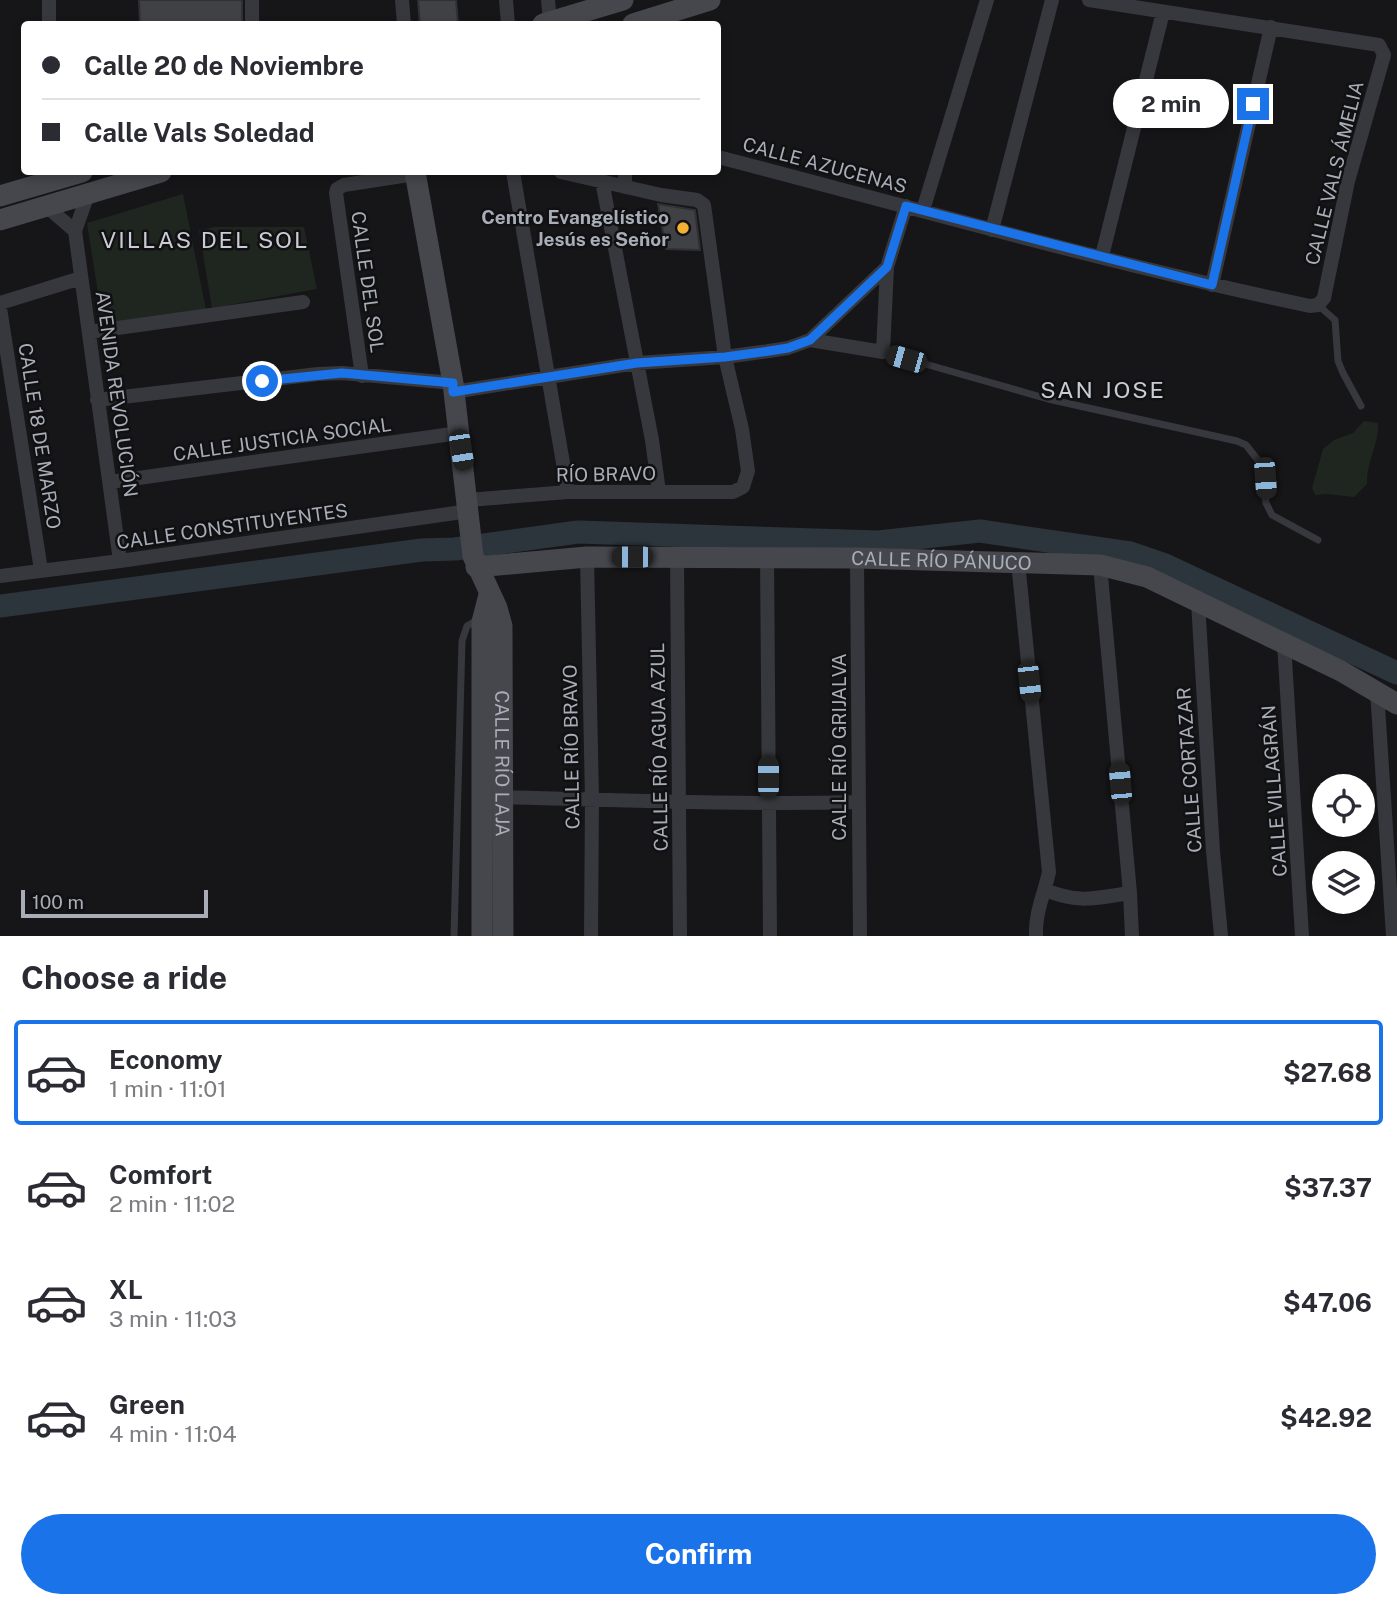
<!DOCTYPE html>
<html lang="en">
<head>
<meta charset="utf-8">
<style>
  body { margin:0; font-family:"Public Sans",sans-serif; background:#f7f7f7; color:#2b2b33; height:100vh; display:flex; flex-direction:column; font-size:26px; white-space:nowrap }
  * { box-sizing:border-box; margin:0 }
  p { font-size:23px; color:#7c7c81 }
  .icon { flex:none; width:38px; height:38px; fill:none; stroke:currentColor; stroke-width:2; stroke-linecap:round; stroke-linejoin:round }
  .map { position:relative; height:936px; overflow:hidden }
  .side { display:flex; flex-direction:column; background:#fff; flex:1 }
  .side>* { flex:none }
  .banner { position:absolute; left:21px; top:21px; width:700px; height:154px; border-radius:7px; box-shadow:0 4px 10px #0003; display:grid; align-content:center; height:154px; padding:0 21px; background:#fff }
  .buttons { position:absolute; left:1312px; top:774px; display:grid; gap:14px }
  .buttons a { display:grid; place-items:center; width:63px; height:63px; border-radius:50%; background:#fff; box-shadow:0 4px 10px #0003; font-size:35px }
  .scale { position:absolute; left:21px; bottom:18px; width:187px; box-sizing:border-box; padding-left:7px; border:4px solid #a8adb8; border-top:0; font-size:19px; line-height:24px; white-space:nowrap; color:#a8adb8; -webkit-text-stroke:5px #111113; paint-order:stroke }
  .end { position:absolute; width:32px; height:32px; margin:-16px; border:9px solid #1a73e8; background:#fff; box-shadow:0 0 0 4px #fff }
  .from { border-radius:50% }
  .bubble { position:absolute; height:49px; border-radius:24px; background:#fff; box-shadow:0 4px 10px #0003; font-size:23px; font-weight:700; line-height:49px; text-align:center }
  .car { position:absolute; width:21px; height:42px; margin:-21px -10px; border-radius:9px; box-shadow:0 0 5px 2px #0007; background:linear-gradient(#222 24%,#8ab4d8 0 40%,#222 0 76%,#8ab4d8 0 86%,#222 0) }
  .banner b { display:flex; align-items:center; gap:24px; height:66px; font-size:26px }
  .banner b+b { border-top:2px solid #e1e1e2 }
  .banner i { width:18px; height:18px; background:#2b2b33 }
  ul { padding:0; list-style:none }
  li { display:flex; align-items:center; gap:21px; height:105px; margin:0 14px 10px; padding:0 7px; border:4px solid transparent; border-radius:7px }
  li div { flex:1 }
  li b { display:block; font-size:26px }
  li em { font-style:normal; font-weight:700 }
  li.on { border-color:#1a73e8 }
  li>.icon { width:63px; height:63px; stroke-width:1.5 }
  h2 { padding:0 21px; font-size:32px; line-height:84px }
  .primary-button { display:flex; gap:14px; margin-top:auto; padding:14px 21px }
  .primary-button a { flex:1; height:80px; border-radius:42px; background:#1a73e8; color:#fff; font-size:28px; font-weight:700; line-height:80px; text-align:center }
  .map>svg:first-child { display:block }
  .green { fill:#1e261f }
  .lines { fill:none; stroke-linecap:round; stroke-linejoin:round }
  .river { stroke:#2c353c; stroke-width:23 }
  .building { fill:#404145; stroke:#303034; stroke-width:2 }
  .lane { stroke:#37383d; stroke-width:7 }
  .street { stroke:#37383d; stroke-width:14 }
  .secondary { stroke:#45474d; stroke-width:21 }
  .route { stroke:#1a73e8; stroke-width:9 }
  .poi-dot { fill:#f2b134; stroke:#111113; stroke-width:2.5 }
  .labels { text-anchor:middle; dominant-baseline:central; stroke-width:5; stroke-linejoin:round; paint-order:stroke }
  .street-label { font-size:19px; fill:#a8adb8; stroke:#111113 }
  .poi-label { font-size:19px; font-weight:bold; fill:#a8adb8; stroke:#111113; text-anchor:end }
  .quarter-label { font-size:23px; letter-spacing:2px; fill:#c9ccd4; stroke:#111113 }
</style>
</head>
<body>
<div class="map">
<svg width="1397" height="936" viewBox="0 0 1397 936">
  <rect width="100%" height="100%" fill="#161618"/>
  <path class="green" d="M183,194l23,116 -103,15 -16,-102z
    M215,227h89l13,62 -105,19 -13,-78z
    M1364,421l14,2c1,22 -12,39 -11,61l-13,13 -28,-3 -11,1 -3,-7 11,-39 11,-9 19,-7z"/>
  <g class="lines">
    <path class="river" d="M0,606l422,-56 33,-1 123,-17 300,10 102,-11 150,22 35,12 232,108"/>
  </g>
  <path class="building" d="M139,0h103v24h-102z
    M418,0h38l2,24h-38z
    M658,204l37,6 5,40 -34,-1z"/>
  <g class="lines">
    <path class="lane" d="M1318,305l17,15 3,41 5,12 18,33
      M883,352l165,47 189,42 9,4 15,19 5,39 6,12 46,25
      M454,936l8,-295 5,-15 12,-7"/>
    <path class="street" d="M252,0v24
      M402,0l2,24
      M506,0l2,24
      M548,0l2,23
      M49,24v-24
      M718,157c196,51 392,107 592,149l8,-1 6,-7 24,-117 36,-126 -5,-10 -290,-45
      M513,172l55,320
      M602,181l50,259 7,52
      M625,187v-15
      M88,194l-13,37 45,330
      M46,206l29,25
      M923,210l64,-210
      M992,230l60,-230
      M1102,256l61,-244
      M1212,285l59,-258
      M0,303l81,-25
      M0,308l41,262
      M89,332l214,-30
      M810,340l73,12 4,-85
      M362,376l-26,-183 1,-4 7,-4 71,-11
      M453,392l184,-29 88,-6 44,-6 19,-3 22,-8 77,-73 19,-61
      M97,400l221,-26 24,-1 111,10
      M110,482l349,-49
      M468,500l100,-8h165l10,-5 5,-16 -6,-42 -17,-72 -21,-152 -7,-5 -36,-5 -100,-23
      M767,556l3,380
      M587,557l5,242 -1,137
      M677,557l3,379
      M857,558l3,378
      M1018,562l31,310c-5,23 -14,40 -13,64
      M1100,565l30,328 2,43
      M0,576l120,-15 349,-50
      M1198,602l15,249 8,85
      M1284,643l18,293
      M1377,691l16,245
      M503,797c118,3 238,8 355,5
      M1045,890c36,14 49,8 85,3"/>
    <g class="secondary">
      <path d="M543,24l80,-24"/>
      <path d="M633,24l77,-24"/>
      <path id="s1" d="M415,172l38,211 20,173 24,52 5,18 1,310"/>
      <path d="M0,196l82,-24"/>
      <path d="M0,220l161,-48"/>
      <path id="s2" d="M476,567l111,-10 270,1 243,7 47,12 194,94 56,33"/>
      <path d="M482,936v-314l7,-27"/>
    </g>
  </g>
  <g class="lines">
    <path class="route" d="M262,381l80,-8 111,10v9l184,-29 88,-6 44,-6 19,-3 22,-8 77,-73 19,-61 306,79 41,-181"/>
  </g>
  <circle class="poi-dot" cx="683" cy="228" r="7"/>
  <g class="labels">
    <g class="street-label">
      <text transform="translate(825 165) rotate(15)">CALLE AZUCENAS</text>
      <text transform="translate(1334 173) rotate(-76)">CALLE VALS ÁMELIA</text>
      <text transform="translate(368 282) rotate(82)">CALLE DEL SOL</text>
      <text transform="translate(117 394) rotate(82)">AVENIDA REVOLUCIÓN</text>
      <text transform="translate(40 436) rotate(81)">CALLE 18 DE MARZO</text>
      <text transform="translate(282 439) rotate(-8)">CALLE JUSTICIA SOCIAL</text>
      <text transform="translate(606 474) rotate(-1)">RÍO BRAVO</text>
      <text transform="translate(232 526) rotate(-8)">CALLE CONSTITUYENTES</text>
      <text stroke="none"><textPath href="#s2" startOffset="466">CALLE RÍO PÁNUCO</textPath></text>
      <text transform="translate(571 747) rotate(-91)">CALLE RÍO BRAVO</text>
      <text transform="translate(659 747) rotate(-91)">CALLE RÍO AGUA AZUL</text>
      <text transform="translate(839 747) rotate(-90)">CALLE RÍO GRIJALVA</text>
      <text stroke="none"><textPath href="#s1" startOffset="602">CALLE RÍO LAJA</textPath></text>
      <text transform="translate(1189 770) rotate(-94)">CALLE CORTAZAR</text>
      <text transform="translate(1274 791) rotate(-94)">CALLE VILLAGRÁN</text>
    </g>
    <g class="poi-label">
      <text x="669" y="217">Centro Evangelístico<tspan x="669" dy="22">Jesús es Señor</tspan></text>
    </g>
    <g class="quarter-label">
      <text x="205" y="239">VILLAS DEL SOL</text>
      <text x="1103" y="389">SAN JOSE</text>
    </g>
  </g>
</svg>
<div class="buttons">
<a><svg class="icon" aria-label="locate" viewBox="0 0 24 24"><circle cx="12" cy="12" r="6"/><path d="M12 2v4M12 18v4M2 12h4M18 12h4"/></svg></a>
<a><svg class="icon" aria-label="layers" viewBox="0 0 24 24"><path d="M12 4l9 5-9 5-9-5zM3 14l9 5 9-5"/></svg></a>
</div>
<div class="scale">100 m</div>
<i class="end from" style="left:262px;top:381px"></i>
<i class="end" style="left:1253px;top:104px"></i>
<div class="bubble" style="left:1113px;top:79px;width:116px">2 min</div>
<i class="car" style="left:906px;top:359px;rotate:286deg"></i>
<i class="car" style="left:461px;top:450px;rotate:171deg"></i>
<i class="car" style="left:1265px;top:478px;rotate:176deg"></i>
<i class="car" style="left:632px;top:557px;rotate:270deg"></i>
<i class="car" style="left:1029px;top:682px;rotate:174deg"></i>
<i class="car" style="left:768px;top:777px;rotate:0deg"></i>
<i class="car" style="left:1120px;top:783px;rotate:355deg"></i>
<div class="banner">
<b><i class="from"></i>Calle 20 de Noviembre</b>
<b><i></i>Calle Vals Soledad</b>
</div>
</div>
<section class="side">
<h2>Choose a ride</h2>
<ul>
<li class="on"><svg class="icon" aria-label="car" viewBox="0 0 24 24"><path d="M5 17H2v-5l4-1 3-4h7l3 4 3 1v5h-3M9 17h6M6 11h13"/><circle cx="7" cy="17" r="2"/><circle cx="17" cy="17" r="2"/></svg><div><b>Economy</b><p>1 min · 11:01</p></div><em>$27.68</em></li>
<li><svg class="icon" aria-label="car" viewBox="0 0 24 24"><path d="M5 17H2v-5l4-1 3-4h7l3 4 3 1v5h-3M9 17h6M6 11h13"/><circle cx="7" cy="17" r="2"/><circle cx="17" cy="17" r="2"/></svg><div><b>Comfort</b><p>2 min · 11:02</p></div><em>$37.37</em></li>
<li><svg class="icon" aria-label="car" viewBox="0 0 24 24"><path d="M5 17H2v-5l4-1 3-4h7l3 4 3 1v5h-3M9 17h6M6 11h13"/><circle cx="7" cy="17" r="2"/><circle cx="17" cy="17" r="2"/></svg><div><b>XL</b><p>3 min · 11:03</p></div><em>$47.06</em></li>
<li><svg class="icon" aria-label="car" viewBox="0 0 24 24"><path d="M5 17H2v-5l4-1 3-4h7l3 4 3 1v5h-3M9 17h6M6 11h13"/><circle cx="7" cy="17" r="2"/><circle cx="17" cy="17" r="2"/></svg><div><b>Green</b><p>4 min · 11:04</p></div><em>$42.92</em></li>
</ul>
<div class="primary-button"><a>Confirm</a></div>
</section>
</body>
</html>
